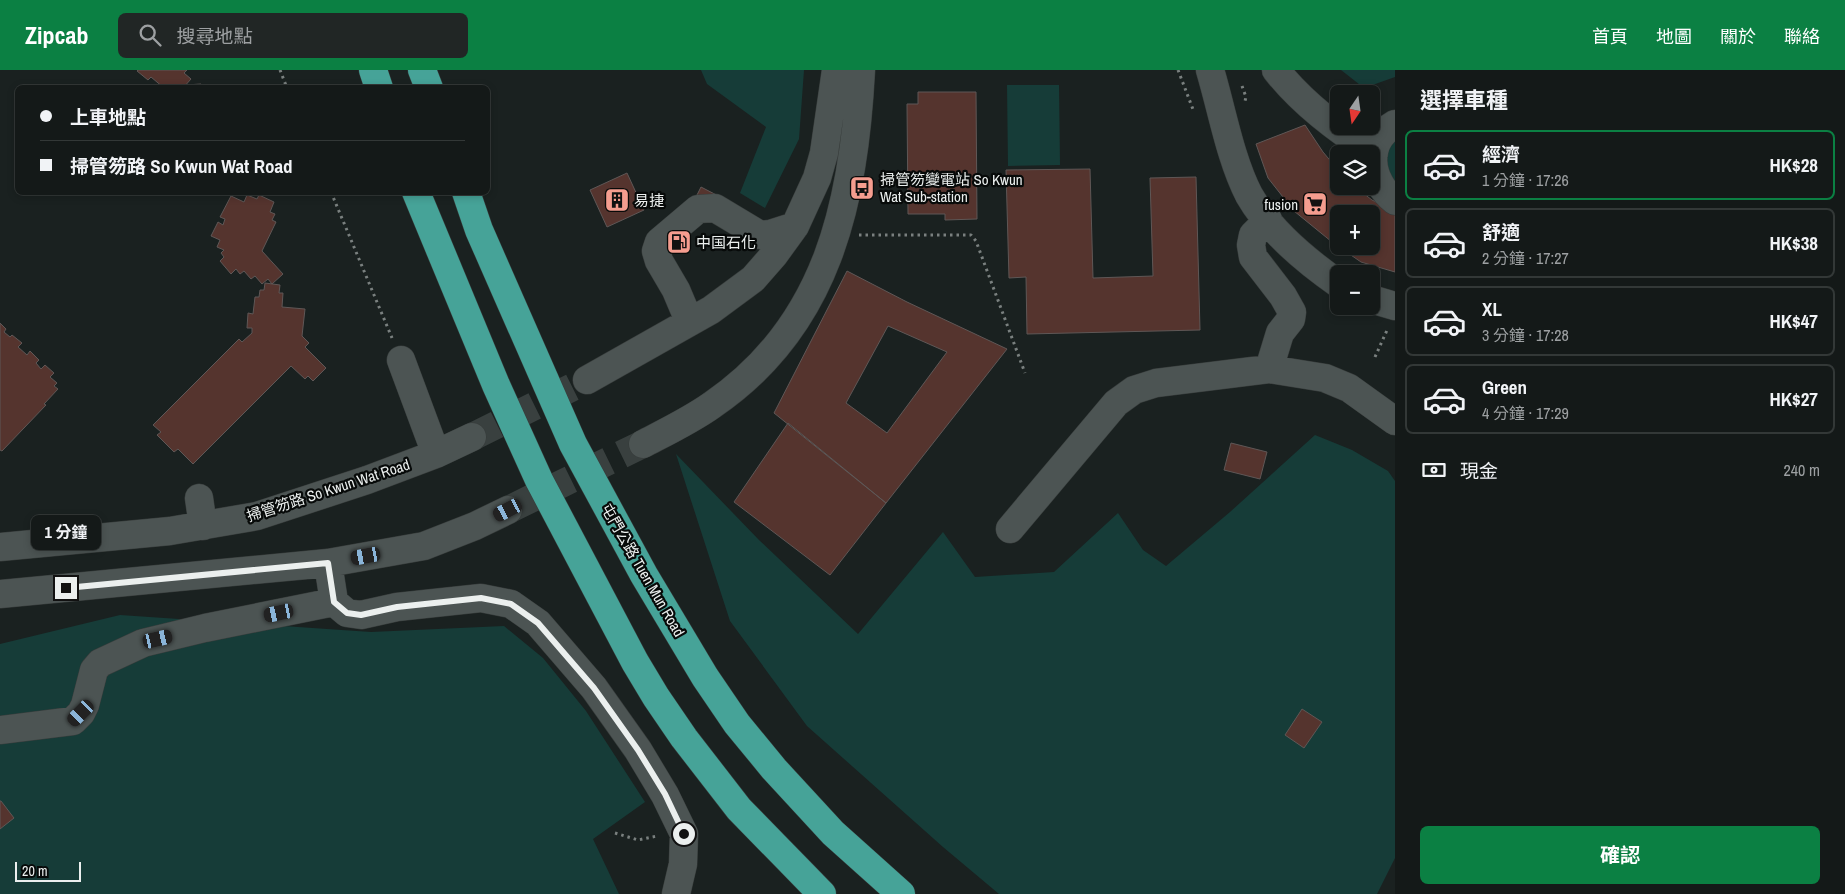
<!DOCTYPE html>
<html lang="zh-TW">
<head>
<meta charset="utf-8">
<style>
  body { margin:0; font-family:"Archivo Narrow","Noto Sans TC",sans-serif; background:#212625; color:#f1f3f6; height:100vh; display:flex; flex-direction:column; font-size:19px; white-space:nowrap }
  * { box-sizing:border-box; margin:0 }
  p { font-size:16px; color:#9da0a2 }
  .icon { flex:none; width:28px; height:28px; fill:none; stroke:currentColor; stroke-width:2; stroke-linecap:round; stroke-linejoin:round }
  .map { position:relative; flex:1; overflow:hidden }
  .drawer { display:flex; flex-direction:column; background:#141918; width:450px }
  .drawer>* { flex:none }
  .guide { position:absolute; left:15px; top:15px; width:475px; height:110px; border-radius:8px; box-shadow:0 2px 8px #0003,0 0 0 1px #333837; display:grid; align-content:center; height:110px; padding:0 25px; background:#141918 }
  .needle { width:32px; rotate:193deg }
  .tools { position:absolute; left:1330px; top:15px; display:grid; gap:10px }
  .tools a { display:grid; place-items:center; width:50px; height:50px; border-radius:8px; background:#141918; box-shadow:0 2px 8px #0003,0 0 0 1px #333837; font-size:25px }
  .scale { position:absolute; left:15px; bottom:12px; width:66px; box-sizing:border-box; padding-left:5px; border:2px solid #ebefee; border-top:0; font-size:14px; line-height:18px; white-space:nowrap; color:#ebefee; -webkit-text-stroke:4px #070a09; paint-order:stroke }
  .end { position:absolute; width:22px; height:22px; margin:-11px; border:6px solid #ebefee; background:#111; box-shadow:0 0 0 2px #111 }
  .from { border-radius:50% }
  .bubble { position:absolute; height:35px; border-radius:8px; background:#141918; box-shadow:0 2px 8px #0003,0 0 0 1px #333837; font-size:16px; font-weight:700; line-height:35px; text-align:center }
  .car { position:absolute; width:15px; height:30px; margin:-15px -8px; border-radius:6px; box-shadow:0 0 4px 1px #0007; background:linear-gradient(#222 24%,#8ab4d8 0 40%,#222 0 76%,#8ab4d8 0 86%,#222 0) }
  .guide b { display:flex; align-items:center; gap:18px; height:48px; font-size:19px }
  .guide b+b { border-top:1px solid #333837 }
  .guide i { width:12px; height:12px; background:#f1f3f6 }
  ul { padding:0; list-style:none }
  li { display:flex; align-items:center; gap:15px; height:70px; margin:0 10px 8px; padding:0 15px; border:2px solid #333837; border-radius:8px }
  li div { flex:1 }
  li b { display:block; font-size:19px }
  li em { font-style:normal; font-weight:700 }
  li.active { border-color:#0b8043 }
  li>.icon { width:45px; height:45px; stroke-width:1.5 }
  h2 { padding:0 25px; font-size:22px; line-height:60px }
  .pay { display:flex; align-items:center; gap:12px; height:55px; padding:0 25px; font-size:19px }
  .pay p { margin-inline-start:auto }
  .primary-button { display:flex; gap:10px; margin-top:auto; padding:10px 25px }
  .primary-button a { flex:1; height:58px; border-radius:8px; background:#0b8043; color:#fff; font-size:20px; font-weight:700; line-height:58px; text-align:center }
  header { display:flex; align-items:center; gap:30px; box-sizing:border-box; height:70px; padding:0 25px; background:#0b8043; color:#fff }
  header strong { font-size:24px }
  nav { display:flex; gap:28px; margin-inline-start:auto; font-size:18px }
  .search { width:350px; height:45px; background:#212625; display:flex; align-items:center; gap:12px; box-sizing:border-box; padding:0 18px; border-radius:8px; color:#9da0a2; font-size:19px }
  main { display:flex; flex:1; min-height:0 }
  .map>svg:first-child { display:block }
  .green { fill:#163c38 }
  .building { fill:#55342e; stroke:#5f5756; fill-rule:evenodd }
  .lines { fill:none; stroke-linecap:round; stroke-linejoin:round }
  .minor-tunnel { stroke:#39403f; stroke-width:28; stroke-dasharray:28 14; stroke-linecap:butt }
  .minor-casing { stroke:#383d3c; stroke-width:29 }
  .highway-casing { stroke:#383d3c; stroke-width:29 }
  .path { stroke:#7a807f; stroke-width:3; stroke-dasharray:2.5 4; stroke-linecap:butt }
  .minor { stroke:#4c5453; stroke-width:28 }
  .highway { stroke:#46a398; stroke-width:28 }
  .route { stroke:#ebefee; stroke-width:6 }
  .labels { text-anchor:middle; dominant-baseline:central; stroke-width:4.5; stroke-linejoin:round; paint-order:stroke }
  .poi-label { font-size:15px; fill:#ebefee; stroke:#070a09; text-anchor:start }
  .street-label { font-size:15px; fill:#ebefee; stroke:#070a09 }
</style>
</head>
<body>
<header>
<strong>Zipcab</strong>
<div class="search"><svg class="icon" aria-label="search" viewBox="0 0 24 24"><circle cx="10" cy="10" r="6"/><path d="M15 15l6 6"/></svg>搜尋地點</div>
<nav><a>首頁</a><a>地圖</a><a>關於</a><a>聯絡</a></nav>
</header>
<main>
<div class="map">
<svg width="1395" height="824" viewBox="0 0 1395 824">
  <rect width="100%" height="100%" fill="#1a2120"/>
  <path class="green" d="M701,0h103l-5,69 -34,69 -25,-15 26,-66 -59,-43z
    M1341,0h54v7l-31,11z
    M1007,15h52l1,80 -52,1z
    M1395,68v50c-13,-19 -13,-31 0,-50z
    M1315,365l37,15 36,21 7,10v377l-18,36h-378l-56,-47 -136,-121 -77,-105 -54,-167 83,86 99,94 85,-102 32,45 79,-5 64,-59 25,37 23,16 64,-54z
    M120,545l251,17 133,-6 39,32 43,53 59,91 -52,37 26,55h-619v-250z"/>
  <path class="building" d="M138,0h49l-3,3 7,6 -8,9 -7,-2 -5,2 -4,-4 -3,4 -13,-11 -3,3 -11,-9z
    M201,14v4h-15v-3z
    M918,22h58l1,127 -32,1v-6h-37l-1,-110h11z
    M1305,55l18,27 16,19v15h15l18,14 23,11v61l-34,-10 -29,-20 -38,-31 -26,-33 -12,-34zM1339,144h32v32h-32z
    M1090,99l3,109 60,-2 -3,-98 46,-1 4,153 -173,4 -1,-57 -17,1 -3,-108z
    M627,103l17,37 -37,17 -17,-37z
    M701,117l31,16 -4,7 -31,-15z
    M247,125l10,4 2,-4 15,7 -4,10 5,2 -3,6 4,2 -14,29 21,23 -11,10 -4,-5 -6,5 -7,-8 -4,3 -7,-8 -4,3 -4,-5 -5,5 -11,-13 4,-4 -3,-4 3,-3 -7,-3 3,-7 -9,-4 7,-14 5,3 2,-6 -5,-2 11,-21 13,6z
    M847,201l60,31 100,47 -121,154 -112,-90zM888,256l59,26 -60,81 -41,-30z
    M265,213l15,2 -1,8h4l-1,14 23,2 -3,27 7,7 -4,4 21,21 -13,13 -5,-5 -3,3 -14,-13 -98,98 -15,-15 -4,3 -17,-17 4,-3 -8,-7 86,-86 3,3 10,-9v-5h-5l1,-15 5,1 2,-17h4l1,-7h4z
    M0,253l6,6 -2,3 6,5 2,-2 10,8 -4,4 9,8 3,-4 9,9 -3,3 5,6 4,-4 9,8 -4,4 7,6 -3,3 4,3 -14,15 2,1 -44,46 -2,-1z
    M788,353l98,80 -56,72 -96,-73z
    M1231,373l36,9 -7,27 -36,-9z
    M1302,639l20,13 -18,26 -19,-13z
    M0,731h1l13,17 -14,11z"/>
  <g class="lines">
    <path class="minor-tunnel" d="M472,367l115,-57
      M508,440l135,-66"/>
    <defs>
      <path id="minor" d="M1210,0c12,40 20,88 39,125 20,35 57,66 90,89
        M1276,0c25,32 63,61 98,83
        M1395,54c-32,18 -26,57 0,77
        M1268,150l-15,15 -2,10 2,12 30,39 9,16 -1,7 -11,14 -11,36
        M1371,229l24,7
        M684,255l3,-9 -11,-26 -17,-29 -3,-10 3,-9 39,-33 17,-1 45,27 10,-1 25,-8
        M401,290l35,94
        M587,310l124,-70 42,-31 21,-24 21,-29 22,-48 7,-25 12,-83
        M643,374c23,-12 48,-24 69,-39 116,-79 142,-203 149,-335
        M199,428l4,28
        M1010,459l106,-126 18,-13 22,-7 113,-14 56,9 24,10 46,33
        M0,477l170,-16 87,-15 110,-36 69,-26 36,-17
        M328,493l6,39 13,11 14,2 36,-8 84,-9 30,6 27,19 56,65 44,62 27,45 19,39 -1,30 -7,30
        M0,524l328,-31 96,-17 51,-20 33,-16
        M0,660l73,-9 8,-8 4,-8 9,-35 6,-7 43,-20 62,-15 129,-26"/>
      <path id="highway" d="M373,0l6,18
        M422,0l7,18
        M416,122l80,193 43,95 96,182 21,35 28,41 55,71 83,85
        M466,122l13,38 94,214 71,131 61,102 32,47 37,45 59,64 68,61"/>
    </defs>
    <use href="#minor" class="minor-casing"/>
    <use href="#highway" class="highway-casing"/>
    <path class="path" d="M280,0l7,18
      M1178,0l16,42
      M1242,16l4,11 -1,4
      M331,122l61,146
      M859,165h112l5,6 49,132
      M1375,287l13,-29
      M615,763l23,7 19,-4"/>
    <use href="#minor" class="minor"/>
    <use href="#highway" class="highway"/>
  </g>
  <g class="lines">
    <path class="route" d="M66,518l262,-25 6,39 13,11 14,2 36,-8 84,-9 30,6 27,19 56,65 44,62 27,44 19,40"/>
  </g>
  <defs>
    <symbol id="bus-square" viewBox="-11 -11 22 22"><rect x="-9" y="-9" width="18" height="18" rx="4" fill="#f59d8f" stroke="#070a09"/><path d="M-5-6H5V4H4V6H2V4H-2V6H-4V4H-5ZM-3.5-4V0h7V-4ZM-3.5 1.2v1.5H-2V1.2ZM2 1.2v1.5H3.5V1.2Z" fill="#111"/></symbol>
    <symbol id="building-square" viewBox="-11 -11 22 22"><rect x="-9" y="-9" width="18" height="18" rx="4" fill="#f59d8f" stroke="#070a09"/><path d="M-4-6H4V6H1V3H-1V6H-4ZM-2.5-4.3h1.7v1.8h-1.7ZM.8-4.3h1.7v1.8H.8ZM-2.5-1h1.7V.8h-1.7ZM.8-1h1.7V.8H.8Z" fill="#111"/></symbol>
    <symbol id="supermarket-square" viewBox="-11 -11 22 22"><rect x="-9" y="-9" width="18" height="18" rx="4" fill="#f59d8f" stroke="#070a09"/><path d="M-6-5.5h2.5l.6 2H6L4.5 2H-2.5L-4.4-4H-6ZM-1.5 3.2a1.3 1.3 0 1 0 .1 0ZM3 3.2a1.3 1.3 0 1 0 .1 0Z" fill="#111"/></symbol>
    <symbol id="fuel-square" viewBox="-11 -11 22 22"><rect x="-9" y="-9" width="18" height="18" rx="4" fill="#f59d8f" stroke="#070a09"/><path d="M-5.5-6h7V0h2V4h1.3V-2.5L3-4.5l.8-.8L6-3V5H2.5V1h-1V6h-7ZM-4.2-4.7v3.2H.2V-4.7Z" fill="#111"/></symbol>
  </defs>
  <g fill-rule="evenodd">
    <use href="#bus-square" x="848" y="104" width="28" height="28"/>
    <use href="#building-square" x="603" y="116" width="28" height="28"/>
    <use href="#supermarket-square" x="1301" y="120" width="28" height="28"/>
    <use href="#fuel-square" x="665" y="158" width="28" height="28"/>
  </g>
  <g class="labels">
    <g class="poi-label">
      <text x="880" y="109">掃管笏變電站 So Kwun<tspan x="880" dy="17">Wat Sub-station</tspan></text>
      <text x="634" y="130">易捷</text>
      <text x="1298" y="134" text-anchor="end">fusion</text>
      <text x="696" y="172">中国石化</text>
    </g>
    <g class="street-label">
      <text transform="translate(328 420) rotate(-18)">掃管笏路 So Kwun Wat Road</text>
      <text transform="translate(643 500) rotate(60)">屯門公路 Tuen Mun Road</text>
    </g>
  </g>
</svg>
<div class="tools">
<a><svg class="needle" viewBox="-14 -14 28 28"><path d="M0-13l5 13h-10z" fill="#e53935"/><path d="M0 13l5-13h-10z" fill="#9da0a2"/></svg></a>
<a><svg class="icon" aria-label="layers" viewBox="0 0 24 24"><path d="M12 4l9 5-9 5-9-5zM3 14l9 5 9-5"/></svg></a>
<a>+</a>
<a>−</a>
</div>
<div class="scale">20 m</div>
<i class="end from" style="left:684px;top:764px"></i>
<i class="end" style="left:66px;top:518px"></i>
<div class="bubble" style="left:31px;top:445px;width:70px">1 分鐘</div>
<i class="car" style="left:508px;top:440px;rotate:243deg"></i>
<i class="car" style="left:366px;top:486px;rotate:260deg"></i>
<i class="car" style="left:279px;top:543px;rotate:258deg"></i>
<i class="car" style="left:158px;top:569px;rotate:77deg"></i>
<i class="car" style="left:81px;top:643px;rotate:225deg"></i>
<div class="guide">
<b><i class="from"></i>上車地點</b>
<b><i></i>掃管笏路 So Kwun Wat Road</b>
</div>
</div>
<section class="drawer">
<h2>選擇車種</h2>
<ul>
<li class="active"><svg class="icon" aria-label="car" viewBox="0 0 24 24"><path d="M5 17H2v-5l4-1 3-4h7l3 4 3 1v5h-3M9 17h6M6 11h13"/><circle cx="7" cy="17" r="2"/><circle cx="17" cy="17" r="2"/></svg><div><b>經濟</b><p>1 分鐘 · 17:26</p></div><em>HK$28</em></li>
<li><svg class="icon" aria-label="car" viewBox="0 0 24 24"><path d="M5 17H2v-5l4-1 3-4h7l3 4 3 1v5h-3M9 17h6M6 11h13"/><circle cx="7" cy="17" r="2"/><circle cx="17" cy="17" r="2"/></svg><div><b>舒適</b><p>2 分鐘 · 17:27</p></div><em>HK$38</em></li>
<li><svg class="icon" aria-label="car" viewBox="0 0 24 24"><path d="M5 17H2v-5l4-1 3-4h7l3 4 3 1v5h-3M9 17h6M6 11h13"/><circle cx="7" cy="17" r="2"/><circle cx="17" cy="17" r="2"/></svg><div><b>XL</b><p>3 分鐘 · 17:28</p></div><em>HK$47</em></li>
<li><svg class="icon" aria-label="car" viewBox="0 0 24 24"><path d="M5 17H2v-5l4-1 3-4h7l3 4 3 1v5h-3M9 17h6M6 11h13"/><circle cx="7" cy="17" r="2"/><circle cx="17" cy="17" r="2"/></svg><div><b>Green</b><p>4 分鐘 · 17:29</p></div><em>HK$27</em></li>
</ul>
<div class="pay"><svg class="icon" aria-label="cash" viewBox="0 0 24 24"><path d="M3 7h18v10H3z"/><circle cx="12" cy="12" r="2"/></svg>現金<p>240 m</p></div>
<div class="primary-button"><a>確認</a></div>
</section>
</main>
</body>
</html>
